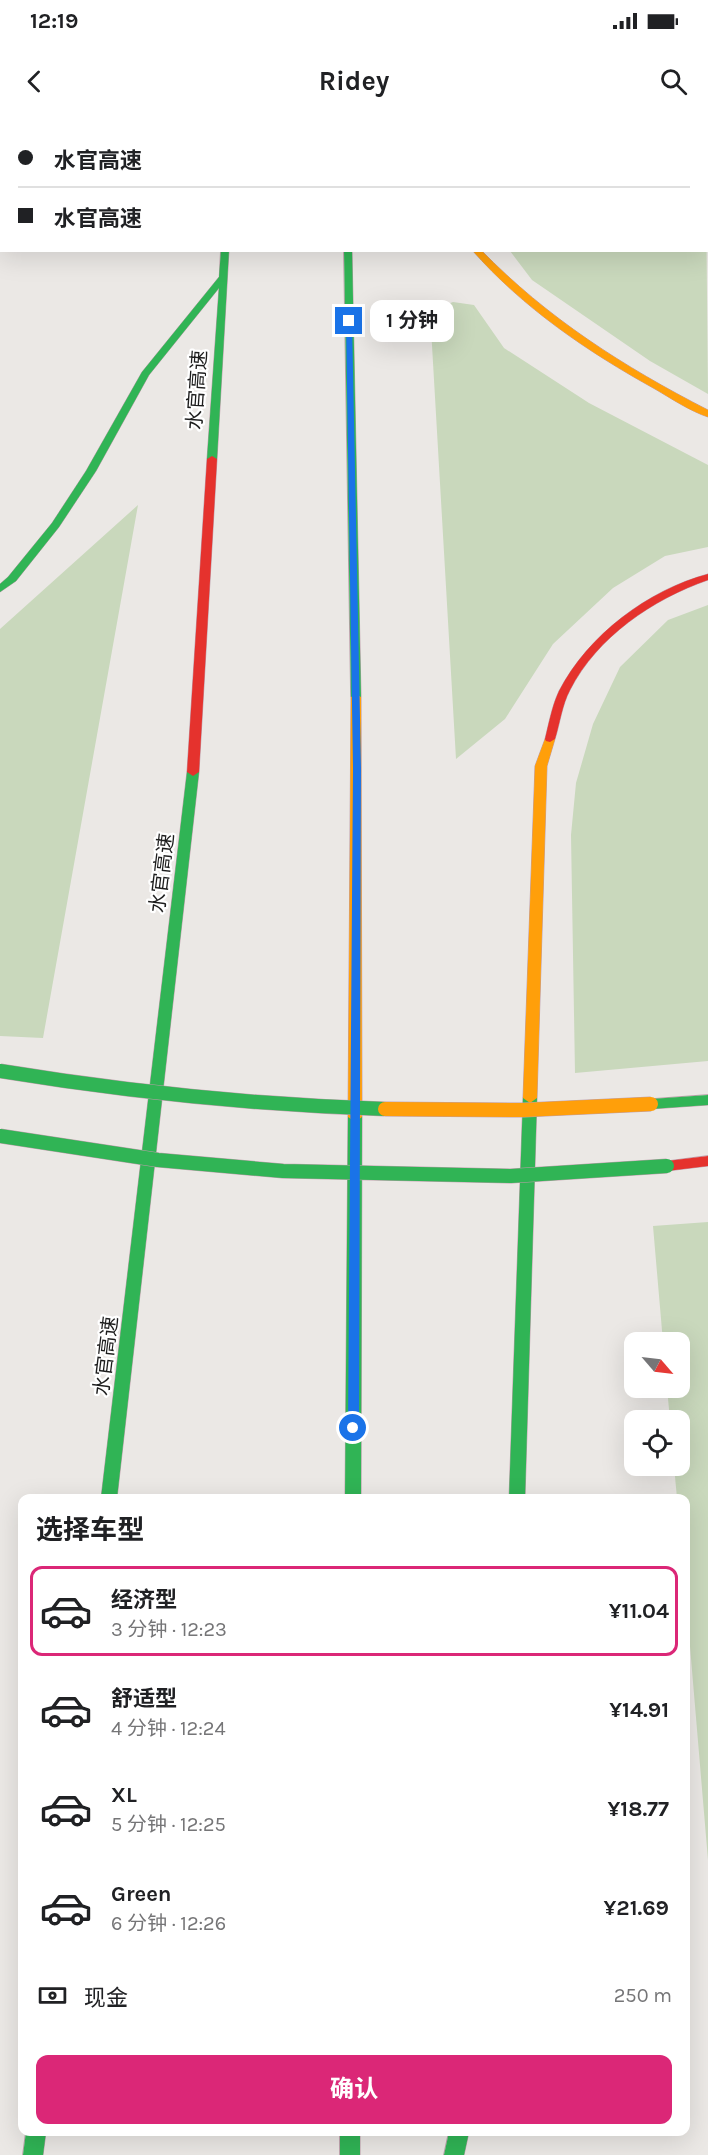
<!DOCTYPE html>
<html lang="zh">
<head>
<meta charset="utf-8">
<style>
  body { margin:0; font-family:Karla,"Noto Sans SC",sans-serif; background:#f6f6f6; color:#202124; height:100vh; display:flex; flex-direction:column; font-size:22px; white-space:nowrap }
  * { box-sizing:border-box; margin:0 }
  p { font-size:20px; color:#757577 }
  .icon { flex:none; width:33px; height:33px; fill:none; stroke:currentColor; stroke-width:2; stroke-linecap:round; stroke-linejoin:round }
  .map { position:relative; flex:1; overflow:hidden }
  .drawer { position:absolute; left:18px; top:1374px; width:672px; height:642px; display:flex; flex-direction:column; background:#fff; border-radius:12px; box-shadow:0 6px 24px #0002 }
  .drawer>* { flex:none }
  .guide { position:absolute; left:0px; top:0px; width:708px; height:132px; box-shadow:0 6px 24px #0002; display:grid; align-content:center; height:132px; padding:0 18px; background:#fff }
  .needle { width:39px; rotate:118deg }
  .fabs { position:absolute; left:624px; top:1212px; display:grid; gap:12px }
  .fabs a { display:grid; place-items:center; width:66px; height:66px; border-radius:12px; background:#fff; box-shadow:0 6px 24px #0002; font-size:30px }
  .end { position:absolute; width:27px; height:27px; margin:-14px; border:8px solid #1a73e8; background:#fff; box-shadow:0 0 0 3px #fff }
  .from { border-radius:50% }
  .bubble { position:absolute; height:42px; border-radius:12px; background:#fff; box-shadow:0 6px 24px #0002; font-size:20px; font-weight:700; line-height:42px; text-align:center }
  .guide b { display:flex; align-items:center; gap:21px; height:57px; font-size:22px }
  .guide b+b { border-top:2px solid #e0e0e0 }
  .guide i { width:15px; height:15px; background:#202124 }
  ul { padding:0; list-style:none }
  li { display:flex; align-items:center; gap:18px; height:90px; margin:0 12px 9px; padding:0 6px; border:3px solid transparent; border-radius:12px }
  li div { flex:1 }
  li b { display:block; font-size:22px }
  li em { font-style:normal; font-weight:700 }
  li.current { border-color:#db2777 }
  li>.icon { width:54px; height:54px; stroke-width:1.5 }
  h2 { padding:0 18px; font-size:27px; line-height:72px }
  .pay { display:flex; align-items:center; gap:15px; height:66px; padding:0 18px; font-size:22px }
  .pay p { margin-inline-start:auto }
  .cta { display:flex; gap:12px; margin-top:auto; padding:12px 18px }
  .cta a { flex:1; height:69px; border-radius:12px; background:#db2777; color:#fff; font-size:24px; font-weight:700; line-height:69px; text-align:center }
  .status { display:flex; justify-content:space-between; align-items:center; height:42px; padding:0 30px; background:#fff; direction:ltr }
  .status svg { height:16px; fill:currentColor }
  header { display:flex; justify-content:space-between; align-items:center; height:78px; padding:0 18px; background:#fff; font-size:27px; font-weight:700 }
  .map>svg:first-child { display:block }
  .forest { fill:#c9d8bc }
  .lines { fill:none; stroke-linecap:round; stroke-linejoin:round }
  .fast-casing { stroke:#be9eab; stroke-width:1 }
  .slow-casing { stroke:#be9eab; stroke-width:1 }
  .jam-casing { stroke:#be9eab; stroke-width:1 }
  .fast { fill:#30b455; fill-rule:evenodd }
  .slow { fill:#ff9f0a; fill-rule:evenodd }
  .jam { fill:#e5322d; fill-rule:evenodd }
  .fast-bridge-casing { stroke:#be9eab; stroke-width:15; stroke-linecap:butt }
  .slow-bridge-casing { stroke:#be9eab; stroke-width:15; stroke-linecap:butt }
  .fast-bridge { stroke:#30b455; stroke-width:14 }
  .slow-bridge { stroke:#ff9f0a; stroke-width:14 }
  .route { fill:#1a73e8 }
  .labels { text-anchor:middle; dominant-baseline:central; stroke-width:4.5; stroke-linejoin:round; paint-order:stroke }
  .street-label { font-size:20px; fill:#1d1d1d; stroke:#fff }
</style>
</head>
<body>
<div class="status"><b>12:19</b><svg viewBox="0 0 49 12"><path d="M0 12V9h3v3zM5 12V6h3v6zM10 12V3h3v9zM15 12V0h3v12zM26 1h20v11H26zM47 4h2v5h-2z"/></svg></div>
<header><svg class="icon" aria-label="back" viewBox="0 0 24 24"><path d="M15 5l-7 7 7 7"/></svg>Ridey<svg class="icon" aria-label="search" viewBox="0 0 24 24"><circle cx="10" cy="10" r="6"/><path d="M15 15l6 6"/></svg></header>
<div class="map">
<svg width="708" height="2035" viewBox="0 0 708 2035">
  <rect width="100%" height="100%" fill="#ebe8e5"/>
  <path class="forest" d="M448,0h240l-240,2z
    M706,73l2,201 -58,-33 -118,-81 -22,-29 196,-1z
    M453,182l21,3 30,43 85,55 119,62v82l-43,9 -52,32 -60,56 -48,75 -49,40 -26,-448z
    M138,385l-95,533 -43,-2v-407z
    M708,485v456l-133,12 -4,-238 5,-52 17,-59 27,-57 48,-47z
    M708,1102v638l-22,-261v-101h-9l-3,-32h6v-46h-10l-3,-32h13v-46h-17l-10,-116z"/>
  <g class="lines">
    <defs>
      <path id="fast" d="M230,0h6v2h-6z
        M417,0h6l1,2h-7z
        M221,130h8l-12,209 -5,3 -5,-3 12,-171 -70,87 -53,96 -37,56 -43,54 -16,11v-8l8,-7 44,-54 34,-52 56,-99 77,-95z
        M344,130h8l9,447 -5,3 -5,-3z
        M193,648l6,4 -82,726h-16l86,-726z
        M530,973l7,5 -12,400h-16l14,-400z
        M708,975v10l-57,4 -7,-5 7,-5z
        M355,992l7,5 -1,381h-16l3,-381z
        M26,2012h20l-3,23h-20z
        M340,2012h20v23h-20z
        M449,2012h20l-5,23h-20z"/>
      <path id="slow" d="M338,0h6v2h-6z
        M472,130h9c66,68 143,117 227,160v7c-18,-6 -36,-18 -53,-28 -67,-37 -132,-81 -183,-139z
        M356,574l5,3 1,420 -7,5 -7,-5 3,-420z
        M550,616l5,3 -8,27 -10,332 -7,5 -7,-5 12,-332 10,-27z"/>
      <path id="jam" d="M212,336l5,3 -18,313 -6,4 -6,-4 20,-313z
        M708,454v6c-55,19 -111,57 -138,110 -8,15 -10,33 -15,49l-5,3 -4,-1 -1,-2c4,-16 7,-33 14,-48 29,-56 89,-101 149,-117z
        M708,1036v10l-41,5 -5,-1 -2,-4 2,-4 5,-1z"/>
    </defs>
    <use href="#fast" class="fast-casing"/>
    <use href="#slow" class="slow-casing"/>
    <use href="#jam" class="jam-casing"/>
    <use href="#fast" class="fast"/>
    <use href="#slow" class="slow"/>
    <use href="#jam" class="jam"/>
    <defs>
      <path id="fast-bridge" d="M0,951c128,21 256,34 385,38
        M0,1016l158,24 125,11 228,5 156,-10"/>
      <path id="slow-bridge" d="M385,989l139,1 127,-6"/>
    </defs>
    <use href="#fast-bridge" class="fast-bridge-casing"/>
    <use href="#slow-bridge" class="slow-bridge-casing"/>
    <use href="#fast-bridge" class="fast-bridge"/>
    <use href="#slow-bridge" class="slow-bridge"/>
  </g>
  <path class="route" d="M349,199l3,2 9,447 -2,660 -6,5 -5,-5 5,-660 -7,-447z"/>
  <g class="labels">
    <g class="street-label">
      <text transform="translate(197 270) rotate(-86)">水官高速</text>
      <text transform="translate(162 753) rotate(-83)">水官高速</text>
      <text transform="translate(106 1236) rotate(-83)">水官高速</text>
    </g>
  </g>
</svg>
<div class="fabs">
<a><svg class="needle" viewBox="-14 -14 28 28"><path d="M0-13l5 13h-10z" fill="#e53935"/><path d="M0 13l5-13h-10z" fill="#757577"/></svg></a>
<a><svg class="icon" aria-label="locate" viewBox="0 0 24 24"><circle cx="12" cy="12" r="6"/><path d="M12 2v4M12 18v4M2 12h4M18 12h4"/></svg></a>
</div>
<i class="end from" style="left:353px;top:1308px"></i>
<i class="end" style="left:349px;top:201px"></i>
<div class="bubble" style="left:370px;top:180px;width:84px">1 分钟</div>
<div class="guide">
<b><i class="from"></i>水官高速</b>
<b><i></i>水官高速</b>
</div>
<section class="drawer">
<h2>选择车型</h2>
<ul>
<li class="current"><svg class="icon" aria-label="car" viewBox="0 0 24 24"><path d="M5 17H2v-5l4-1 3-4h7l3 4 3 1v5h-3M9 17h6M6 11h13"/><circle cx="7" cy="17" r="2"/><circle cx="17" cy="17" r="2"/></svg><div><b>经济型</b><p>3 分钟 · 12:23</p></div><em>¥11.04</em></li>
<li><svg class="icon" aria-label="car" viewBox="0 0 24 24"><path d="M5 17H2v-5l4-1 3-4h7l3 4 3 1v5h-3M9 17h6M6 11h13"/><circle cx="7" cy="17" r="2"/><circle cx="17" cy="17" r="2"/></svg><div><b>舒适型</b><p>4 分钟 · 12:24</p></div><em>¥14.91</em></li>
<li><svg class="icon" aria-label="car" viewBox="0 0 24 24"><path d="M5 17H2v-5l4-1 3-4h7l3 4 3 1v5h-3M9 17h6M6 11h13"/><circle cx="7" cy="17" r="2"/><circle cx="17" cy="17" r="2"/></svg><div><b>XL</b><p>5 分钟 · 12:25</p></div><em>¥18.77</em></li>
<li><svg class="icon" aria-label="car" viewBox="0 0 24 24"><path d="M5 17H2v-5l4-1 3-4h7l3 4 3 1v5h-3M9 17h6M6 11h13"/><circle cx="7" cy="17" r="2"/><circle cx="17" cy="17" r="2"/></svg><div><b>Green</b><p>6 分钟 · 12:26</p></div><em>¥21.69</em></li>
</ul>
<div class="pay"><svg class="icon" aria-label="cash" viewBox="0 0 24 24"><path d="M3 7h18v10H3z"/><circle cx="12" cy="12" r="2"/></svg>现金<p>250 m</p></div>
<div class="cta"><a>确认</a></div>
</section>
</div>
</body>
</html>
